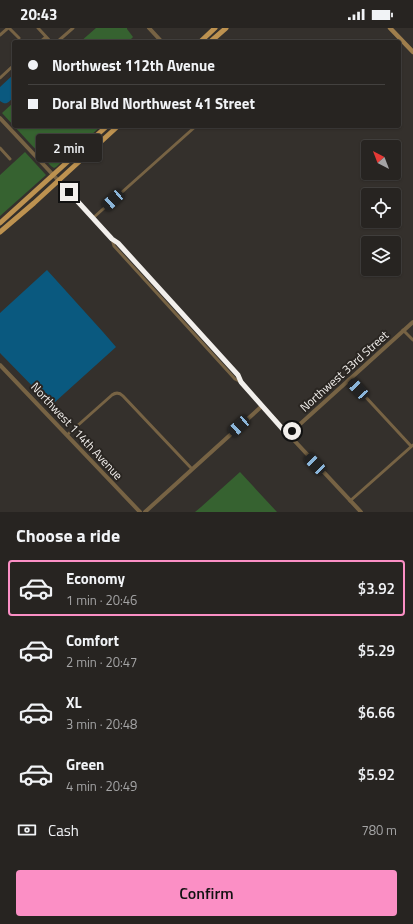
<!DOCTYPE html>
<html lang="en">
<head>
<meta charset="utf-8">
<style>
  body { margin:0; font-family:"Titillium Web",sans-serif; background:#33302e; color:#f1f3f6; height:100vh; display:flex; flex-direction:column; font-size:15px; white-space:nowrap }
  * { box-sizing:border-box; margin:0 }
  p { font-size:13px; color:#a4a4a5 }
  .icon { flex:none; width:22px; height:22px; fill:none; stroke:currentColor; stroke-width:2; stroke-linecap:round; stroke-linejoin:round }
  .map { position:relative; height:484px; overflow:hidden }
  .details { display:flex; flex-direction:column; background:#272421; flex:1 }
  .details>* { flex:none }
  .hud { position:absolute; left:12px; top:12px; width:389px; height:88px; border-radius:4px; box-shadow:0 1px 3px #0004,0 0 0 1px #43413f; display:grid; align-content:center; height:88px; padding:0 16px; background:#272421 }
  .needle { width:26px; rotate:318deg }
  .tools { position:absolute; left:361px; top:112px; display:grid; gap:8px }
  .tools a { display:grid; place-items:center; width:40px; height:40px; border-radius:4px; background:#272421; box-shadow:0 1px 3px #0004,0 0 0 1px #43413f; font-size:20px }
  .end { position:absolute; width:18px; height:18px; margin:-9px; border:5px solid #f2efec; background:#111; box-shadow:0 0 0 2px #111 }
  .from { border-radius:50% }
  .bubble { position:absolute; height:28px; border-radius:4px; background:#272421; box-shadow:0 1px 3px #0004,0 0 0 1px #43413f; font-size:13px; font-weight:600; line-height:28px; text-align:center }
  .car { position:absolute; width:12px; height:24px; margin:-12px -6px; border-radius:5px; box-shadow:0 0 3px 1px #0007; background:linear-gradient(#222 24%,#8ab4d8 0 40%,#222 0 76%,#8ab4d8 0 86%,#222 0) }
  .hud b { display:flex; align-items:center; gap:14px; height:38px; font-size:15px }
  .hud b+b { border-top:1px solid #43413f }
  .hud i { width:10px; height:10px; background:#f1f3f6 }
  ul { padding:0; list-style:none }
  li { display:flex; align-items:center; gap:12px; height:56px; margin:0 8px 6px; padding:0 8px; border:2px solid transparent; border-radius:4px }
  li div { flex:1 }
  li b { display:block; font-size:15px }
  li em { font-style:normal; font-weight:600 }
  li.selected { border-color:#fb8fc5 }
  li>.icon { width:36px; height:36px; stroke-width:1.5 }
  h2 { padding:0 16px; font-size:18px; line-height:48px }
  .pay { display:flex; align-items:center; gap:10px; height:44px; padding:0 16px; font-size:15px }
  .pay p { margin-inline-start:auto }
  .action { display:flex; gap:8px; margin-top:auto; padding:8px 16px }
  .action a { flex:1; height:46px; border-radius:4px; background:#fb8fc5; color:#111; font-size:16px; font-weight:600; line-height:46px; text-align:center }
  .status { display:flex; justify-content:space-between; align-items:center; height:28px; padding:0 20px; background:#272421; direction:ltr }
  .status svg { height:11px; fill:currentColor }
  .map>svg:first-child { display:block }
  .green { fill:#366230 }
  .water { fill:#0a597f }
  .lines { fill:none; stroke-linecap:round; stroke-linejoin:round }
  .minor { stroke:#776344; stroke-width:3 }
  .tertiary { stroke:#776344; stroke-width:4 }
  .secondary { stroke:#9f7e4c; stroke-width:4.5 }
  .primary { stroke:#bd9250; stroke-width:5 }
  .route { stroke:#f2efec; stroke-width:5 }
  .labels { text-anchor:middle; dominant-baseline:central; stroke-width:4; stroke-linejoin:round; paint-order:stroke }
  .street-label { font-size:12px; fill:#f2efec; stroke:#2a2622 }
</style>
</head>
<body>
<div class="status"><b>20:43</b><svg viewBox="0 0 49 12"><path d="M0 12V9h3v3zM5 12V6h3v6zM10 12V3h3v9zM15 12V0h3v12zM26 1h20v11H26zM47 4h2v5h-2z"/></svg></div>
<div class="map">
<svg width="413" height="484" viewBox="0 0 413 484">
  <rect width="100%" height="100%" fill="#34302c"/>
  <path class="green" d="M96,0h31v1l6,8 -5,5h-48z
    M14,74v24h87l-45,41 -2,1 -3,-2 -49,-53z
    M25,124l21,23 -46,41v-41z
    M240,444l37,40h-82l6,-5z"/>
  <path class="water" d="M14,46v23c-6,5 -7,9 -14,4v-14z
    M47,242l56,62 13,15 -61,55 -5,-5h-7l-43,-44v-40z"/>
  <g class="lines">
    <path class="minor" d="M9,0l10,10
      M38,0l13,14
      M0,7l8,-7
      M40,14l6,-5
      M57,14l16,-14
      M0,50l14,-13
      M0,120l10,11
      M58,152l54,59 6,4 120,132 3,8 21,23
      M93,190l103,-92
      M112,211l2,7 121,133 6,3
      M403,302l10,10
      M349,351l62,67
      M67,407l45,-40c4,-3 8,-2 11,1l69,73
      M350,473l63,-56"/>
    <path class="tertiary" d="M149,0l13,14
      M0,90l57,61
      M0,337l140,147
      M288,407l125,-113
      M145,484l117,-106 99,106"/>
    <path class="secondary" d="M390,0l23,24"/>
    <path class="primary" d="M200,14l15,-14
      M210,14l16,-14
      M0,195l107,-97
      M0,204l34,-29 84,-77"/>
  </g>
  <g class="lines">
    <path class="route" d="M69,164l43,47 6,4 120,132 3,7 47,53 4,-4"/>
  </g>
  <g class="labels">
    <g class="street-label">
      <text transform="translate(344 343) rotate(-42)">Northwest 33rd Street</text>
      <text transform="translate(77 403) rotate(47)">Northwest 114th Avenue</text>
    </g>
  </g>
</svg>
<div class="tools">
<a><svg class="needle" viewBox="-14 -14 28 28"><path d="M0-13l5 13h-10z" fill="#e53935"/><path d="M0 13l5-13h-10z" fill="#a4a4a5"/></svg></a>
<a><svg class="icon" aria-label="locate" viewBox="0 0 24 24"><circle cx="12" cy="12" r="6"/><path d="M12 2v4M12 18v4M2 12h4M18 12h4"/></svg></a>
<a><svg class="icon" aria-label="layers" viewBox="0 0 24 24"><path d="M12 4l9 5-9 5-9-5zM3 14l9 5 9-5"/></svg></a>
</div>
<i class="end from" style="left:292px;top:403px"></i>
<i class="end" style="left:69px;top:164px"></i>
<div class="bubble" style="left:36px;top:106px;width:66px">2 min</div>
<i class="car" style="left:113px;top:172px;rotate:228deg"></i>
<i class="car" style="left:358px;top:361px;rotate:317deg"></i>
<i class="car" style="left:239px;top:398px;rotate:228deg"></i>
<i class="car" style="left:315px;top:436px;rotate:316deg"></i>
<div class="hud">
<b><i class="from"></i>Northwest 112th Avenue</b>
<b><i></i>Doral Blvd Northwest 41 Street</b>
</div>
</div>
<section class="details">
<h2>Choose a ride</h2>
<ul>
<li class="selected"><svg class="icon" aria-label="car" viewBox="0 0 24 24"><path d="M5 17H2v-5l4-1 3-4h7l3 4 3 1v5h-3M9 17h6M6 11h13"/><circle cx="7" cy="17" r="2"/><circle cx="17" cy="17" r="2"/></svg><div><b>Economy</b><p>1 min · 20:46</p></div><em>$3.92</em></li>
<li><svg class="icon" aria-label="car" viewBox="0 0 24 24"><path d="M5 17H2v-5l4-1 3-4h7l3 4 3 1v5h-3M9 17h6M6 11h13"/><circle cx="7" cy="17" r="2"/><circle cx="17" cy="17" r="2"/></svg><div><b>Comfort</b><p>2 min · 20:47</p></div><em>$5.29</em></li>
<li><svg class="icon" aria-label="car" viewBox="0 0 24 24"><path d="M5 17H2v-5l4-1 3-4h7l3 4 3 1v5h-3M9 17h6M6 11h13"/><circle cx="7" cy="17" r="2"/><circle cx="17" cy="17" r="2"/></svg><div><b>XL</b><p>3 min · 20:48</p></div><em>$6.66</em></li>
<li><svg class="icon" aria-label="car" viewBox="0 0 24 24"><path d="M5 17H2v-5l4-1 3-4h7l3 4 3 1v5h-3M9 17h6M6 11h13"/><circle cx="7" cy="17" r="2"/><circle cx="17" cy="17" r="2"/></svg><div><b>Green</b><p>4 min · 20:49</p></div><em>$5.92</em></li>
</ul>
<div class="pay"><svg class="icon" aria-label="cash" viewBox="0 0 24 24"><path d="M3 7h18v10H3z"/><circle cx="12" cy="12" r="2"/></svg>Cash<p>780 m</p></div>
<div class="action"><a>Confirm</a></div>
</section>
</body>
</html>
